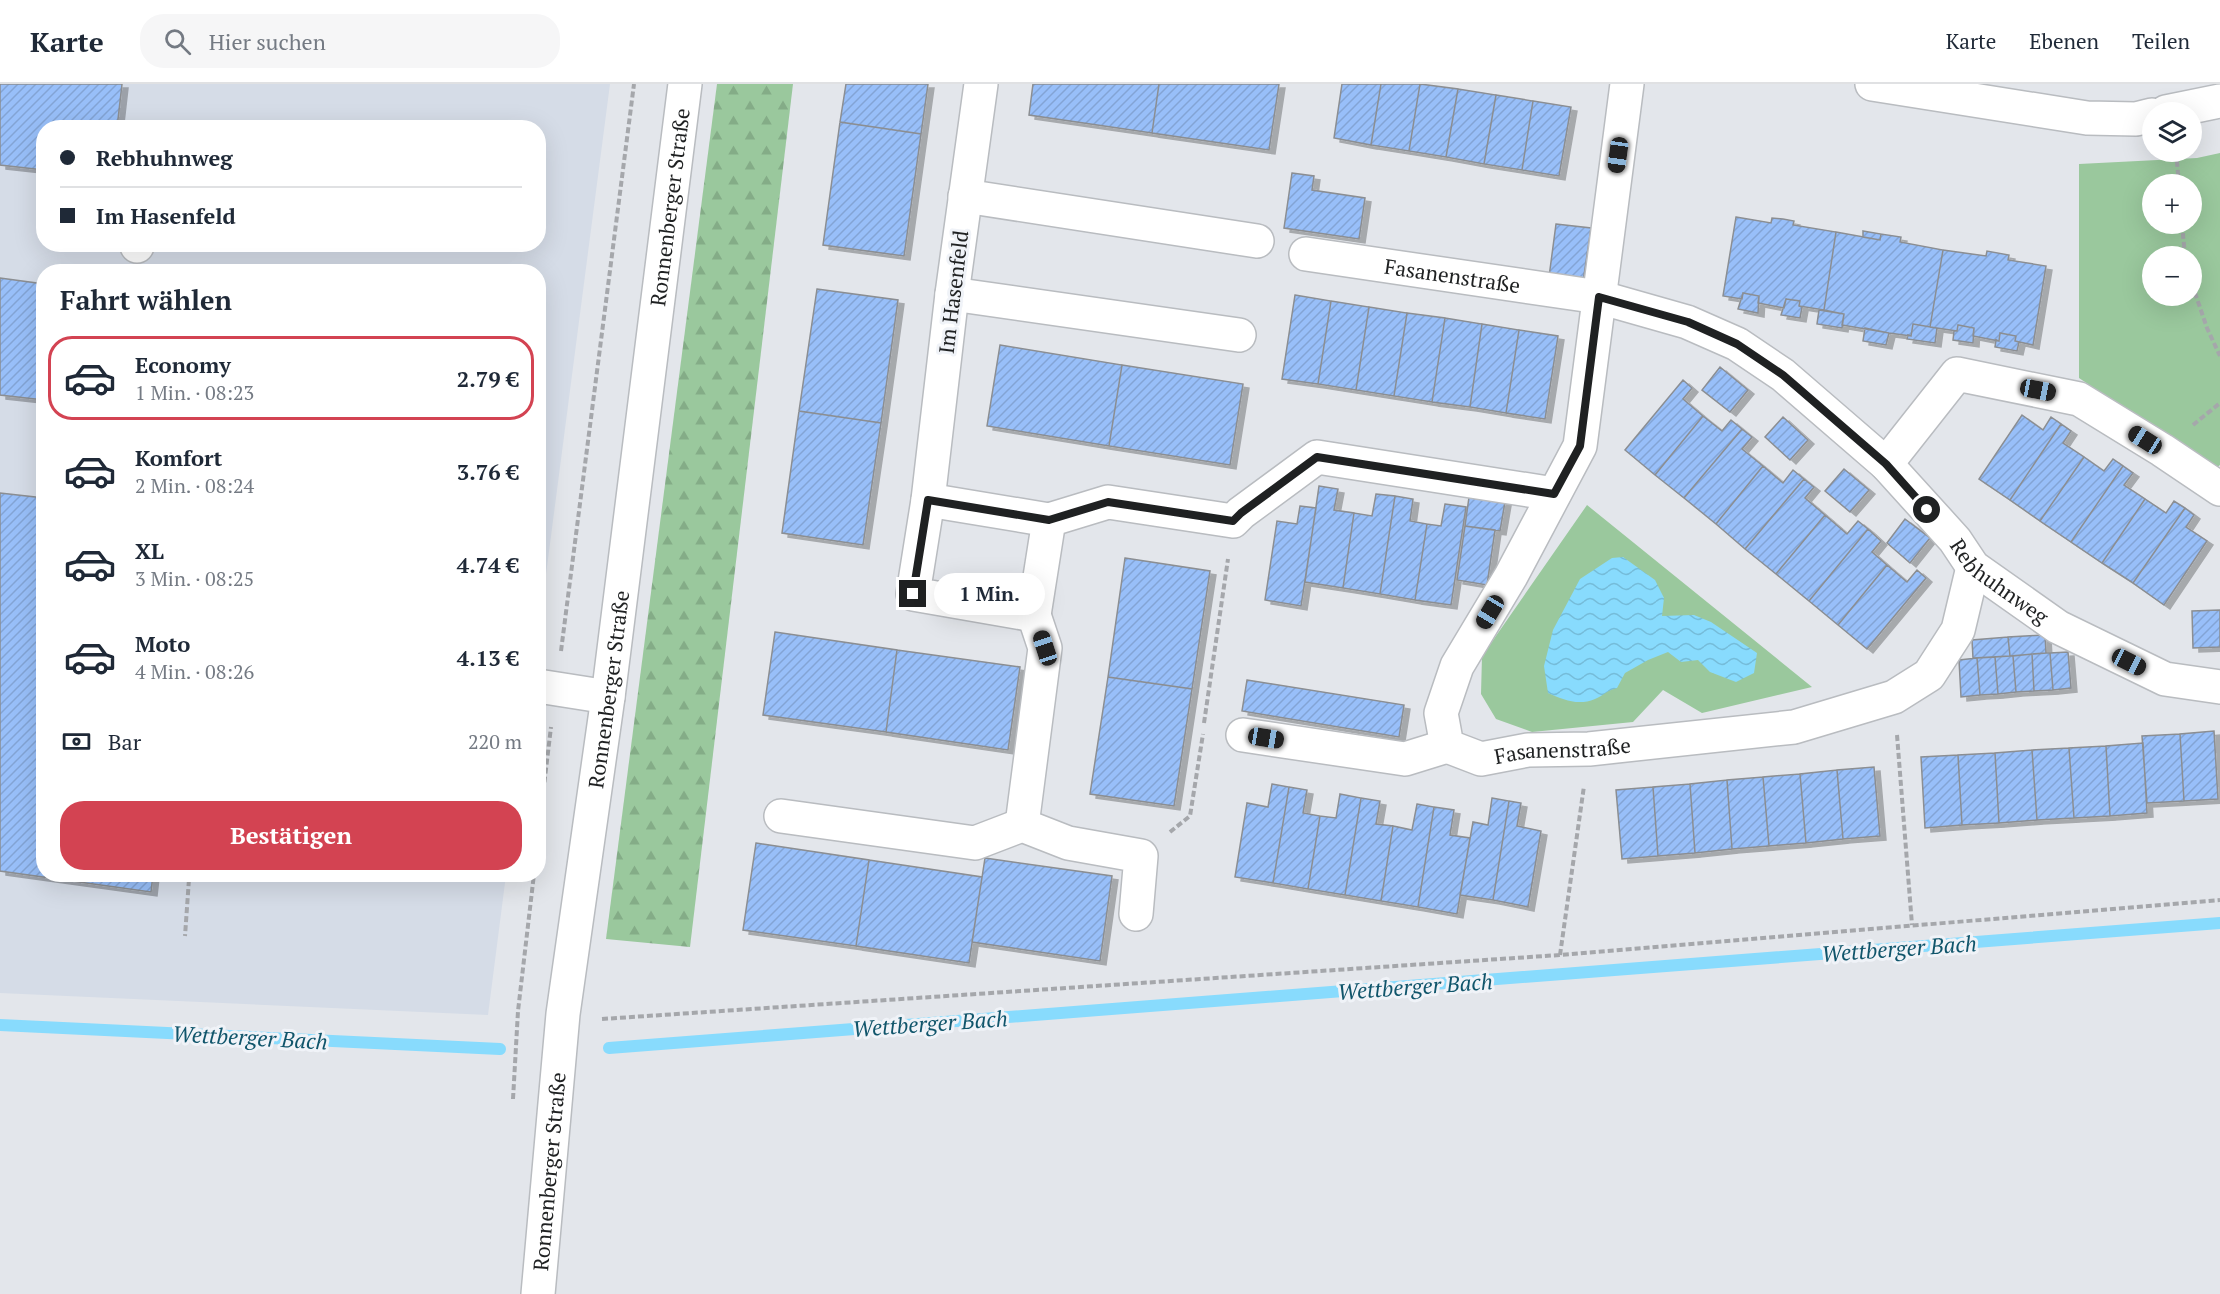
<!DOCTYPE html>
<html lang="de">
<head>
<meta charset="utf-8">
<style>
  body { margin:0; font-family:"PT Serif",serif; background:#f6f6f7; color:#1f2937; height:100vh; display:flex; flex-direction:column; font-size:22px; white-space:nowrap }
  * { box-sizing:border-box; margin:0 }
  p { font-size:20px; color:#747a83 }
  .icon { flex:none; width:33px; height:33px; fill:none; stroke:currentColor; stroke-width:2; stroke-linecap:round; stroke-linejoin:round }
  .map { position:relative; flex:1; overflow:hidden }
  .panel { position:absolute; left:36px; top:180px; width:510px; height:618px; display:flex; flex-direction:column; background:#fff; border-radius:24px; box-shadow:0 6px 24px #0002 }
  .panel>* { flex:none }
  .banner { position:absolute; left:36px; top:36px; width:510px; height:132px; border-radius:24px; box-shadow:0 6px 24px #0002; display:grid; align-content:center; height:132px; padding:0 24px; background:#fff }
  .fabs { position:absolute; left:2142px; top:18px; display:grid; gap:12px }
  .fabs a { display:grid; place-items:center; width:60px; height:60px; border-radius:50%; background:#fff; box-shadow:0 6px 24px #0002; font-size:30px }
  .end { position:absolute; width:27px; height:27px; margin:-14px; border:8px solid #1f2122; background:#fff; box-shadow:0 0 0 3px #fff }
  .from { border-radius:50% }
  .bubble { position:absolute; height:42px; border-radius:21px; background:#fff; box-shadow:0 6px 24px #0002; font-size:20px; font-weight:700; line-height:42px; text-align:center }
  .car { position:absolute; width:18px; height:36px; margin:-18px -9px; border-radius:8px; box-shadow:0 0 4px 2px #0007; background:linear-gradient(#222 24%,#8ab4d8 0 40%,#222 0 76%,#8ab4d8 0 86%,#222 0) }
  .banner b { display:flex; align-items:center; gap:21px; height:57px; font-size:22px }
  .banner b+b { border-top:2px solid #e0e1e3 }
  .banner i { width:15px; height:15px; background:#1f2937 }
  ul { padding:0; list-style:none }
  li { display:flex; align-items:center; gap:18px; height:84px; margin:0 12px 9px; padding:0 12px; border:3px solid transparent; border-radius:24px }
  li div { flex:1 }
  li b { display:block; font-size:22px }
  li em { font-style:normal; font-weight:700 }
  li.active { border-color:#d34352 }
  li>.icon { width:54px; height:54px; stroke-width:1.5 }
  h2 { padding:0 24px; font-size:27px; line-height:72px }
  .pay { display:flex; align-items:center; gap:15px; height:66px; padding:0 24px; font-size:22px }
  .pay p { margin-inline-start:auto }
  .cta { display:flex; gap:12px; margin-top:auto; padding:12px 24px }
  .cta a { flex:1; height:69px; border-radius:24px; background:#d34352; color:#fff; font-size:24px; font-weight:700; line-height:69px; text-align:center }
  header { display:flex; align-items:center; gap:36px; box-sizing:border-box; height:84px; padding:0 30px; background:#fff; border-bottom:2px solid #e0e1e3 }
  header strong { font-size:28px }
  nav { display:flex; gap:33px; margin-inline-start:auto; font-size:21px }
  .search { width:420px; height:54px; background:#f6f6f7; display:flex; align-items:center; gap:15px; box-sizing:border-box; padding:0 21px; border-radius:24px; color:#747a83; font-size:22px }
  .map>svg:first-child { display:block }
  .built { fill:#d5dce7; fill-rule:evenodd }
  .green { fill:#9ac89d; fill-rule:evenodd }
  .forest { fill:url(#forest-firs) }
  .water { fill:url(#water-waves) }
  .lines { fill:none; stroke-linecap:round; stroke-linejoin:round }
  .stream { stroke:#88dbfd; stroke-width:12 }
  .building { fill:url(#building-hatch); stroke:#8b8e92; stroke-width:1.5; filter:url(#shadow) }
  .minor-casing { stroke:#b9bcc0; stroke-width:36 }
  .path { stroke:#a5a7ab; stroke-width:4; stroke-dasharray:6 3; stroke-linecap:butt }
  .minor { stroke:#fff; stroke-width:33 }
  .route { stroke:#1f2122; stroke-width:8 }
  .labels { text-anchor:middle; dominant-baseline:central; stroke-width:6; stroke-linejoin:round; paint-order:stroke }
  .street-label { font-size:21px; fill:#1f2122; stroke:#f0f3f8 }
  .water-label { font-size:22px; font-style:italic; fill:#10556b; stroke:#f0f3f8 }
</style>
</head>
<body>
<header>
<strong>Karte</strong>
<div class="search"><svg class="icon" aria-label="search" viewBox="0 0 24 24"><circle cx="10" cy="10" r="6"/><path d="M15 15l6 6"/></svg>Hier suchen</div>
<nav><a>Karte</a><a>Ebenen</a><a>Teilen</a></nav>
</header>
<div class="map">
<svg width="2220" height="1210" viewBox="0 0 2220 1210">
  <defs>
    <pattern id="forest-firs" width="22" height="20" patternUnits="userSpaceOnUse" patternTransform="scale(1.5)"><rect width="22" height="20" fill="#9ac89d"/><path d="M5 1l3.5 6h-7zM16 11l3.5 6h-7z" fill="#84ac87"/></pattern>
    <pattern id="water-waves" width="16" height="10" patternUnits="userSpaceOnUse" patternTransform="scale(1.5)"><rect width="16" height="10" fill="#88dbfd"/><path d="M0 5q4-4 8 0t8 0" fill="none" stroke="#75bcd9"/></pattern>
    <pattern id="building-hatch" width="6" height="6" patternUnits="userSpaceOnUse" patternTransform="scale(1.5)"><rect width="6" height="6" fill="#98bff9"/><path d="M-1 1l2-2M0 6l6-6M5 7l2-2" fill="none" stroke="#83a4d5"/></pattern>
    <filter id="shadow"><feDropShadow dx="6" dy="4" stdDeviation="0" flood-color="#0004"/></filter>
  </defs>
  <rect width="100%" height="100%" fill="#e3e6eb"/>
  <path class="built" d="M0,0h610l-71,544 -1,-356h-494v602l462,1 -18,140 -488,-22zM44,44h494v116h-494z"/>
  <path class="green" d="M2220,69v312l-5,4 -136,-91v-214l118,-6zM2152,100h40v40h-40zM2152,172h40v40h-40z
    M1587,421l225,182 -110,26 -39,-23 -30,32 -101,10 -36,-13 -15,-25 1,-38z"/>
  <path class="forest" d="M717,0h76l-103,863 -84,-8z"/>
  <path class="water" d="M1623,473l32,23 9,18 -2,18 32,-1 17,7 46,31 -3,20 -18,9 -26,-10 -12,-12 -17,2 -13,-10 -20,8 -23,13 -8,15c-9,2 -13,7 -22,11 -17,7 -31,1 -47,-6l-4,-27 9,-36 27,-51 32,-21z"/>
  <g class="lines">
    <path class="stream" d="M0,941l500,24
      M609,964l1611,-125"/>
  </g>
  <path class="building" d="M0,0h122l-5,44h-73v42l-44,-5z
    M846,0h82l-7,50 -81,-12z
    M1033,0h126l-7,49 -123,-18z
    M1159,0h120l-10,66 -117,-17z
    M1342,0h39l-10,61 -37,-7z
    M1381,0h39l-11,67 -38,-6z
    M1420,0l38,5 -12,68 -37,-6z
    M1458,5l38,6 -12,69 -38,-7z
    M1496,11l37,6 -11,69 -38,-6z
    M1533,17l38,6 -12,69 -37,-6z
    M840,38l81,12 -17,122 -81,-11z
    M1292,89l22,3 -2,14 53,8 -6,41 -75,-11z
    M1736,133l35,6 1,-5 11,1 11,2 -1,4 43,7 -12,78 -25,-4 1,-5 -14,-2 -2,9 -26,-5 1,-7 -16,-3 -1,6 -19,-3z
    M1556,140l35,4 -8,54 -34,-5z
    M1863,147l18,3 -1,6 -17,-3z
    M1836,148l44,8 1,-6 20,3 -1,5 43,8 -13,77 -17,-3 -2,12 -22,-3 -47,-8 2,-11 -20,-4z
    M1943,166l43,6 1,-5 22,4 -1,5 38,6 -13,79 -18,-4 1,-5 -16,-3 -1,8 -26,-5 1,-8 -16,-3 -1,6 -27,-4z
    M0,194l44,6v116l-44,-5z
    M817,205l81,11 -17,123 -82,-12z
    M1743,209l16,3 -1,17 -20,-4z
    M1295,211l36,6 -13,83 -36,-5z
    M1786,215l14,2 -1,5 3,1 -2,11 -19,-3z
    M1331,217l38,6 -13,83 -38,-6z
    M1369,223l38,6 -13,83 -38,-6z
    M1819,226l25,4 -2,14 -25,-4z
    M1407,229l38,5 -13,84 -38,-6z
    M1445,234l37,6 -12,83 -38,-5z
    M1482,240l37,6 -13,83 -36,-6z
    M1913,240l24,4 -2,15 -28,-4 1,-4 3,1z
    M1958,241l16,3 -1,15 -20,-3 1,-9h3z
    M1865,244l24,5 -3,12 -23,-4z
    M1519,246l39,6 -13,83 -39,-6z
    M2000,249l16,3 -1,5 4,1 -2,9 -22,-4 1,-7 3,1z
    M1000,261l122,20 -13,81 -122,-20z
    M1122,281l121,19 -13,81 -121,-19z
    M1720,283l28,23 -18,22 -28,-22z
    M1683,296l9,8 -9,11 20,17 -48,59 -30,-25z
    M799,327l82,12 -18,122 -81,-12z
    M2022,331l21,15 8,-13 10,7 -51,76 -31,-21z
    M1703,332l19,15 9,-11 11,9 -58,69 -29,-23z
    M1783,333l25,23 -18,20 -25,-23z
    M2061,340l10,7 -8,12 21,14 -44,64 -30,-21z
    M1742,345l10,8 -10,12 21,17 -47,58 -32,-26z
    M2084,373l20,14 9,-12 10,7 -52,76 -31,-21z
    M1763,382l20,17 10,-13 11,9 -59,70 -29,-25z
    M2123,382l10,7 -9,12 21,14 -43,64 -31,-21z
    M1844,385l25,21 -19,22 -25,-21z
    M1804,395l10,8 -9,11 20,17 -49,59 -31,-25z
    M1319,402l19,3 -4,21 20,3 -11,75 -38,-6z
    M1470,406l36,6 -6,35 -35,-5z
    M0,409l44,5v376h109l-2,18 -151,-21z
    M1376,410l19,2 -15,98 -37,-6 11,-75 18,3z
    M1395,412l18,3 -3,22 17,3 -12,76 -35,-6z
    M2145,415l21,14 8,-12 11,7 -52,75 -31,-20z
    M1445,420l21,3 -15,98 -36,-5 12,-76 14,2z
    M1300,422l16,2 -15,98 -36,-6 12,-79 20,3z
    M2185,424l9,7 -8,12 21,14 -43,64 -31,-22z
    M1825,431l22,19 11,-13 10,8 -59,72 -33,-27z
    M1905,435l25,19 -20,25 -23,-20z
    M1465,442l30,4 -8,55 -30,-5z
    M1868,445l13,12 -9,11 15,13 -49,60 -29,-24z
    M1125,474l85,13 -18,118 -84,-12z
    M1887,481l20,17 10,-12 9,8 -59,71 -29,-24z
    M2220,526v37l-27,1 -1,-37z
    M775,548l122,18 -11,82 -123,-17z
    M2045,551l1,18 -36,3 -2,-19z
    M2008,553l2,19 -37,2 -1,-18z
    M897,566l123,17 -12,83 -122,-18z
    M2068,568l3,36 -18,2 -3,-37z
    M2046,569h4l3,37 -19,1 -2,-37z
    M2032,570l2,37 -18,1 -3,-36z
    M2010,572h3l3,36 -18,2 -3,-37z
    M1995,573l3,37 -18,1 -3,-37z
    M1977,574l3,37 -19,2 -2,-37z
    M1108,593l84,12 -18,117 -84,-12z
    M1247,596l157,25 -5,32 -157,-26z
    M2214,647l4,68 -34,2 -4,-67z
    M2180,650l4,67 -37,2 -5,-67z
    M2143,659l4,70 -37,3 -4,-70z
    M2106,662l4,70 -36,2 -5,-70z
    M2069,664l5,70 -37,2 -5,-70z
    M2032,666l5,70 -38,3 -4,-70z
    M1995,669l4,70 -37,2 -4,-70z
    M1958,671l4,70 -37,3 -4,-71z
    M1874,683l6,69 -37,3 -6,-69z
    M1837,686l6,69 -37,4 -6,-69z
    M1800,690l6,69 -37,3 -6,-69z
    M1763,693l6,69 -37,3 -5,-69z
    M1727,696l5,69 -37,4 -5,-69z
    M1272,700l17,3 -16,96 -38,-6 12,-74 21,4z
    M1690,700l5,69 -37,3 -5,-69z
    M1289,703l18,3 -4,23 17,3 -12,73 -35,-6z
    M1653,703l5,69 -36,3 -6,-69z
    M1340,710l21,4 -16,97 -37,-6 12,-73 16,2z
    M1361,714l19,3 -4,23 17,2 -12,75 -36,-6z
    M1492,714l17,3 -16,99 -33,-5 13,-73 15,3z
    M1509,717l12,2 -4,23 24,5 -13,76 -35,-7z
    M1417,720l17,3 -16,100 -37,-6 12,-75 19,4z
    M1434,723l20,3 -4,25 20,3 -13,76 -39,-7z
    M756,759l113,17 -13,86 -113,-16z
    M985,774l127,18 -12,85 -128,-19z
    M869,776l113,17 -13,86 -113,-17z"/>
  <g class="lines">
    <defs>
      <g id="minor">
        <path d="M981,0l-29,210 -24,206 -15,94 121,21 15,-95 59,-18 125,19 8,-8 76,-56 237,37"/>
        <path id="s1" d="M1627,0l-47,362 -69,130 -54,90 -16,47 6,33 34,13 47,-9 61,-1 205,-22 100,-30 35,-22 29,-45 15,-63"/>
        <path d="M1872,0l215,34 49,1 16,-4"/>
        <path d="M2166,28l54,-11"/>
        <path d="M965,112l292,45"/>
        <path d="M137,162v-2"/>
        <path id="s2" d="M1306,170l293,43 88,25 50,22 46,31 103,89 69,76 18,27 85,60 107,52 55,8"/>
        <path d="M952,210l287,41"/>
        <path d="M1886,380l71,-90 122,25 83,51 58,39"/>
        <path d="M928,416l121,20"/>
        <path d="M538,602l70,11"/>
        <path d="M1243,651l162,24 42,-13"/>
        <path d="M781,732l194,27 47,-18 46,18 73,13 -5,58"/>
        <path d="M1022,741l23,-177 -11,-33"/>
        <path id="s3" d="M538,1210l25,-280 45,-317 77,-613"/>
      </g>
    </defs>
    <use href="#minor" class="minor-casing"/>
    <path class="path" d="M2176,68l3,32
      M2182,140l3,32
      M2192,200l15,44 13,28
      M2193,341l27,-22
      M561,567l73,-567
      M1204,639l24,-164
      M1897,651l15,190
      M1170,748l20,-16 13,-82
      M538,752l13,-109
      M173,790l16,5 -4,57
      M1560,871l24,-169
      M602,935l958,-64 660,-55
      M513,1015l5,-88 16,-137"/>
    <use href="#minor" class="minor"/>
  </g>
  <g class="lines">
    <path class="route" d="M913,510l15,-94 121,20 59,-18 125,19 8,-8 76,-56 237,37 26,-48 19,-149 89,25 49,22 46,31 103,89 41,46"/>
  </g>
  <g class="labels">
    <g class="street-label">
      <text stroke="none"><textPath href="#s3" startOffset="1095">Ronnenberger Straße</textPath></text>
      <text stroke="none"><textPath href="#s2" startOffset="148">Fasanenstraße</textPath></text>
      <text transform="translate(953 208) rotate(-83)">Im Hasenfeld</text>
      <text stroke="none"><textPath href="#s2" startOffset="798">Rebhuhnweg</textPath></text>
      <text stroke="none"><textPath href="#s3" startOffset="609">Ronnenberger Straße</textPath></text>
      <text stroke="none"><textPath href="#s1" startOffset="819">Fasanenstraße</textPath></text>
      <text stroke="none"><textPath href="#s3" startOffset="123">Ronnenberger Straße</textPath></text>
    </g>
    <g class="water-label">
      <text transform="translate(1899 864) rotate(-4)">Wettberger Bach</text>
      <text transform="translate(1415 902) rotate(-4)">Wettberger Bach</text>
      <text transform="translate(930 939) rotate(-4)">Wettberger Bach</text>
      <text transform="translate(250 953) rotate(3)">Wettberger Bach</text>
    </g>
  </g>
</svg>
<div class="fabs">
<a><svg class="icon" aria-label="layers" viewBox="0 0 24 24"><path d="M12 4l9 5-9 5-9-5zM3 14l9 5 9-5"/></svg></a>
<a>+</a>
<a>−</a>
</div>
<i class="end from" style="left:1927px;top:426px"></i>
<i class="end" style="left:913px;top:510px"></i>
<div class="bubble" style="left:934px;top:489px;width:111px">1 Min.</div>
<i class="car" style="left:1618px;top:71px;rotate:188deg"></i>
<i class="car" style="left:2038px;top:306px;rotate:101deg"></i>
<i class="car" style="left:2145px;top:356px;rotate:302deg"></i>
<i class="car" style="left:1490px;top:528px;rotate:211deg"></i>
<i class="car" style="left:1045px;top:564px;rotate:342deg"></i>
<i class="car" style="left:2129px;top:578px;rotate:117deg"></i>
<i class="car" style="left:1266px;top:654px;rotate:99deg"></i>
<div class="banner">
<b><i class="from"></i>Rebhuhnweg</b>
<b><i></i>Im Hasenfeld</b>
</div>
<section class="panel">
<h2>Fahrt wählen</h2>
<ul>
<li class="active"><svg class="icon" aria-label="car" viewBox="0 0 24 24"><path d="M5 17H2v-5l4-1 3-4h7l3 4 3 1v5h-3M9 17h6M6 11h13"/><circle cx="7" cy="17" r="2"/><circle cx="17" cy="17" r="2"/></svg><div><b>Economy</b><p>1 Min. · 08:23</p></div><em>2.79 €</em></li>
<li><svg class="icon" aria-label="car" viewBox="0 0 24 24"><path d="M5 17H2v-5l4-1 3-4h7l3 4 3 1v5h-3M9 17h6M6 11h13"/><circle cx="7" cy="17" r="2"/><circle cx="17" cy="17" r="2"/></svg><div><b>Komfort</b><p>2 Min. · 08:24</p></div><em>3.76 €</em></li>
<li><svg class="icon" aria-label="car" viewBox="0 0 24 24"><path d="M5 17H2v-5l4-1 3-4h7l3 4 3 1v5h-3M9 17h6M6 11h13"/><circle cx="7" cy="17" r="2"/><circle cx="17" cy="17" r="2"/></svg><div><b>XL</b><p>3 Min. · 08:25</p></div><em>4.74 €</em></li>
<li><svg class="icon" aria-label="car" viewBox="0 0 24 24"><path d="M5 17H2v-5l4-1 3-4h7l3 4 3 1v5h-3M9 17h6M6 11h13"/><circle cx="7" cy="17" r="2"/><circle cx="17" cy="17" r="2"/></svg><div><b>Moto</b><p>4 Min. · 08:26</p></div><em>4.13 €</em></li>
</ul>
<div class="pay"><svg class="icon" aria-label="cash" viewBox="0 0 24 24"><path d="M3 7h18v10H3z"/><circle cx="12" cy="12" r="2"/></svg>Bar<p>220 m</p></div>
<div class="cta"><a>Bestätigen</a></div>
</section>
</div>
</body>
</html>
